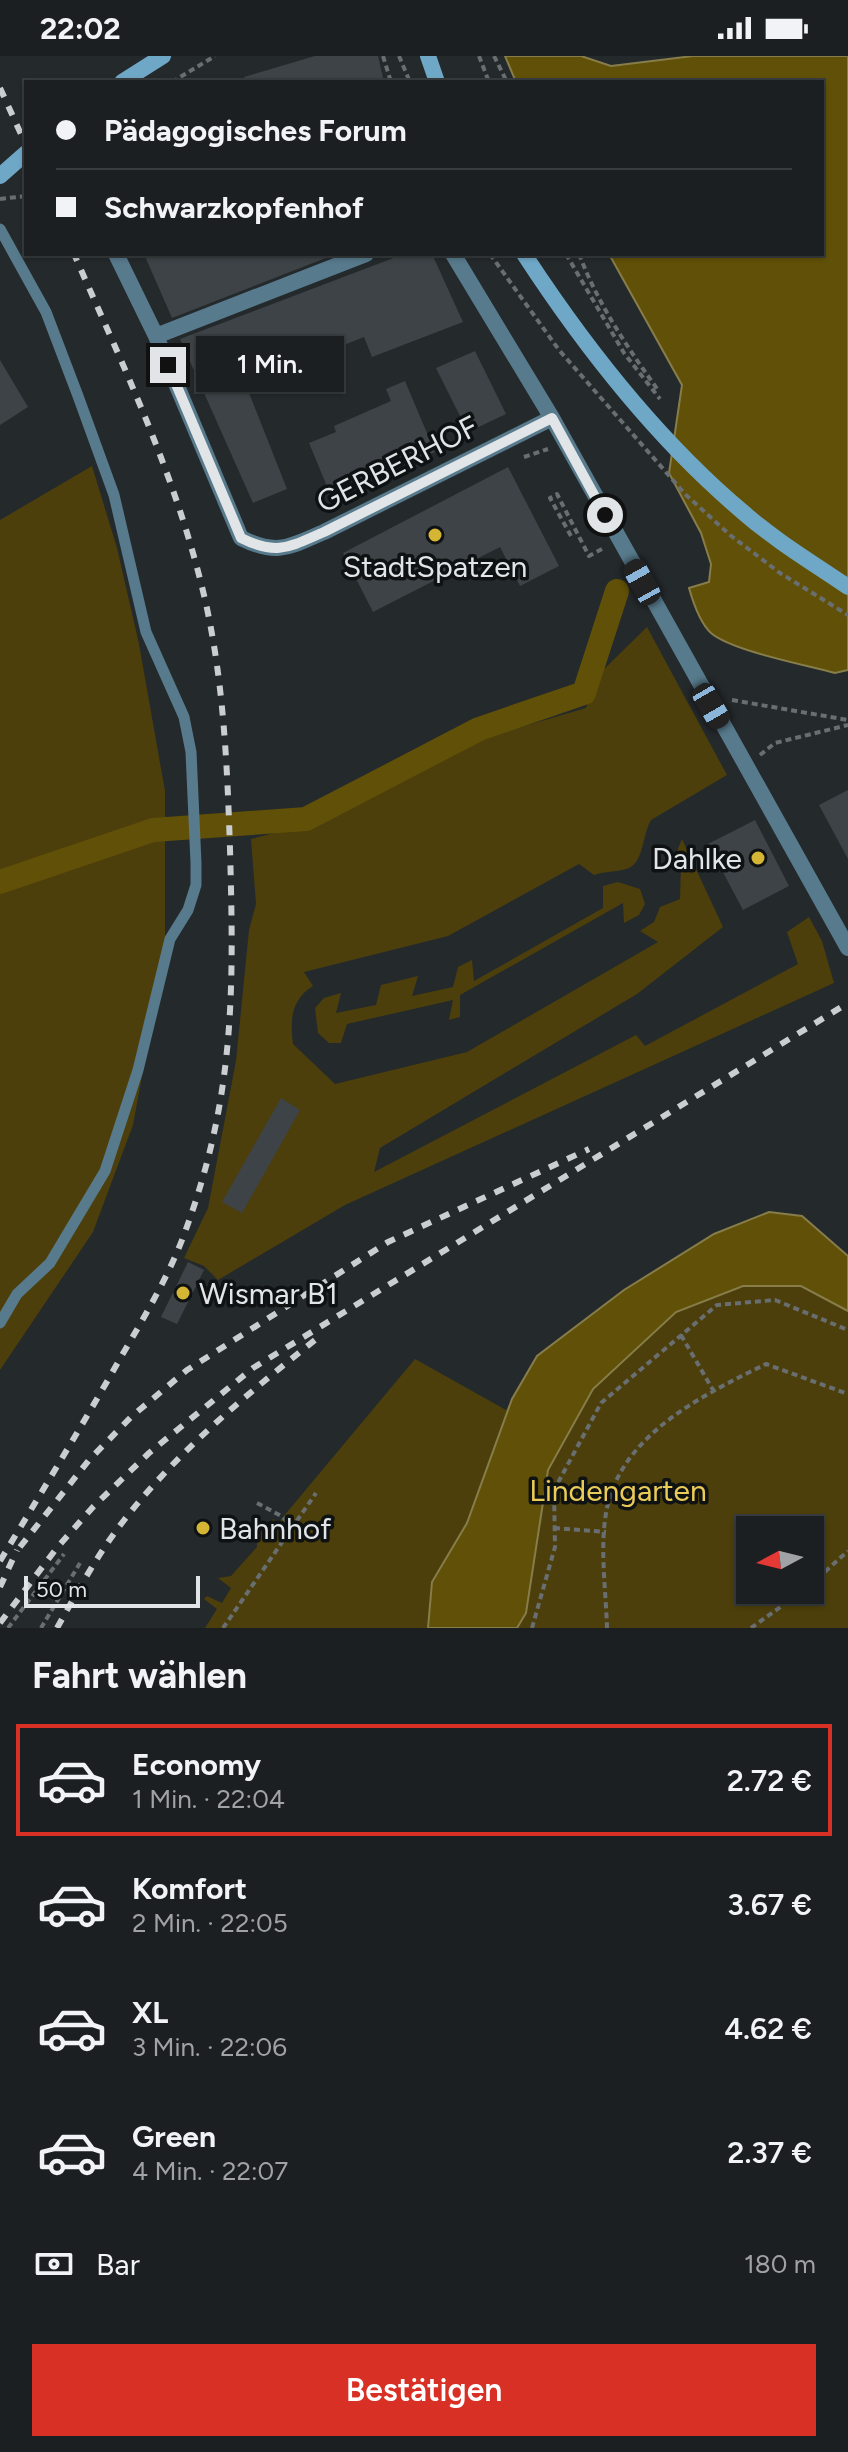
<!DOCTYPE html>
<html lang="de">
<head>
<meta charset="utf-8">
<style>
  body { margin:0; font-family:Figtree,sans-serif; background:#24272a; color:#f1f3f6; height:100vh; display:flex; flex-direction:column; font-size:30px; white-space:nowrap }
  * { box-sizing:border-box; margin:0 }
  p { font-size:26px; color:#a0a2a5 }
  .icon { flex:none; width:44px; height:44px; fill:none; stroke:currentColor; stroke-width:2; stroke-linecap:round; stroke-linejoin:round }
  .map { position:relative; height:1572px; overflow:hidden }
  .side { display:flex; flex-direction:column; background:#1b1f21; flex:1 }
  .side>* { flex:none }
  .guide { position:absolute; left:24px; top:24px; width:800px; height:176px; border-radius:0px; box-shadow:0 2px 6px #0004,0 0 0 2px #393d3f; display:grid; align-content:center; height:176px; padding:0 32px; background:#1b1f21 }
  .needle { width:52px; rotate:263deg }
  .tools { position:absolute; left:736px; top:1460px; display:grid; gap:16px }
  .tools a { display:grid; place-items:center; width:88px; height:88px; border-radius:0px; background:#1b1f21; box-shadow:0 2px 6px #0004,0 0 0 2px #393d3f; font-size:40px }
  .scale { position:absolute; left:24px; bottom:20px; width:176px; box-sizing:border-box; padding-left:8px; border:4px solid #e1e5e7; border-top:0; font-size:22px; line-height:28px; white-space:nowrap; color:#e1e5e7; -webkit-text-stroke:6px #0f1213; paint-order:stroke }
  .end { position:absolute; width:36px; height:36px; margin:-18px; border:10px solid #e1e5e7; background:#111; box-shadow:0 0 0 4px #111 }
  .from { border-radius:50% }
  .bubble { position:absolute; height:56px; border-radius:0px; background:#1b1f21; box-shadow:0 2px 6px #0004,0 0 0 2px #393d3f; font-size:26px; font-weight:600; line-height:56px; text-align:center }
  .car { position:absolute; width:24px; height:48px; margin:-24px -12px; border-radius:10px; box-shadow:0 0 6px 2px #0007; background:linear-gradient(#222 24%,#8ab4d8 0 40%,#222 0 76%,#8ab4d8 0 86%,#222 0) }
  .guide b { display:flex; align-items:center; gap:28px; height:76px; font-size:30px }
  .guide b+b { border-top:2px solid #393d3f }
  .guide i { width:20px; height:20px; background:#f1f3f6 }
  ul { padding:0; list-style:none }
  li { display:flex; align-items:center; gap:24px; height:112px; margin:0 16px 12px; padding:0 16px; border:4px solid transparent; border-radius:0px }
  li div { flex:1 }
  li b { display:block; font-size:30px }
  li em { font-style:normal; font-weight:600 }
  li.current { border-color:#d93025 }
  li>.icon { width:72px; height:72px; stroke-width:1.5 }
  h2 { padding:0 32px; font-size:36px; line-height:96px }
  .pay { display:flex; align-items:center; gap:20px; height:88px; padding:0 32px; font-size:30px }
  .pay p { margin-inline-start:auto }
  .primary-button { display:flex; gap:16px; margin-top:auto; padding:16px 32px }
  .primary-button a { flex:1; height:92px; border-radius:0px; background:#d93025; color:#fff; font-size:32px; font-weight:600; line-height:92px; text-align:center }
  .status { display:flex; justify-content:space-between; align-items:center; height:56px; padding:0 40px; background:#1b1f21; direction:ltr }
  .status svg { height:22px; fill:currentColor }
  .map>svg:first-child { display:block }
  .green { fill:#4c3f0b; fill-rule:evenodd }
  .water { fill:#615007; stroke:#877d4a; stroke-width:2 }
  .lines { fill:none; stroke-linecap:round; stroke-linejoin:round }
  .canal { stroke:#615007; stroke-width:24 }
  .building { fill:#3d4347 }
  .path { stroke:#696e70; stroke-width:4; stroke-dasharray:6 4; stroke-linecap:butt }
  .lane { stroke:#577a8c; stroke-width:11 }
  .street { stroke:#577a8c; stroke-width:16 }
  .secondary { stroke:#6fa8c6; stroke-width:16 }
  .rail { stroke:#caced0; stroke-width:6; stroke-dasharray:10 10; stroke-linecap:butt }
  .route { stroke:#e1e5e7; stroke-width:10 }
  .poi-dot { fill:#d5b534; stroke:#0f1213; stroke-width:3 }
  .labels { text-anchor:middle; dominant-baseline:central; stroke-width:7; stroke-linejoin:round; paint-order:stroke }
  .street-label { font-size:30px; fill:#e1e5e7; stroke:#0f1213 }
  .poi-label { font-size:30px; fill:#e1e5e7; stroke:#0f1213; text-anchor:start }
  .park-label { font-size:30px; fill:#eacb57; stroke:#0f1213 }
</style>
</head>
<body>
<div class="status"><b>22:02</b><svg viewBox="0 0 49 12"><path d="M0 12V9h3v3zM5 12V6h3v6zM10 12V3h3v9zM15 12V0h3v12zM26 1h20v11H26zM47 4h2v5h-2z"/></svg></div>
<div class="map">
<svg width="848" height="1572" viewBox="0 0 848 1572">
  <rect width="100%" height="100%" fill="#24292c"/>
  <path class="green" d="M92,410l25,82 22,96 26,147v160l-32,174 -40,107 -93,138v-850z
    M647,571l80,148 -76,45c-9,15 -7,45 -25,49 -11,3 -20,2 -32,6l-15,-11 -131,72 -144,36 9,14c-22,14 -23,33 -20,58l42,40 132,-32 191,-110 -18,-11 14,-9 6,-15 20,-8 1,-35 -10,1 11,-26 41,88 -86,67 -257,154 -6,24 262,-137 9,11 153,-82 -11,-32 22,-15 13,24 12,42 -489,222 -127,75 -14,-14 -20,-8 24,-50 28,-147 13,-131 7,-26 -5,-65 66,-17 170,-85 99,-29 13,-34z
    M618,826l22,7 5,15 -6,11 -15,8 -1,-20 -163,92v22l-11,3 4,-20 -106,24 -6,19h-12l-11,-10 -3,-25 9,-10 17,-5 -5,20 40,-8 5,-20 37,-9 -6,20 41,-9 5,-20 14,-7 2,21 129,-73v-22z
    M769,1156l33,4 46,40v372h-643l12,-19 -13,-10 3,-3 15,7 9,-15 -13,-10 13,-2 26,-29v-10l16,-18 5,4 137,-164 91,51 31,-54 87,-66 90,-56zM750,1474h60v60h-60z"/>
  <path class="water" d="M505,0h76l30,10 82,-10h155v614l-13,3c-29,-8 -103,-22 -124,-40 -11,-10 -18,-31 -22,-45l20,-6 2,-18 -10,-31 -32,-60 13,-88 -73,-131h213v-172h-306z
    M769,1156l33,4 46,40v55l-47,-25h-58l-67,26 -83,77 -45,81 -22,143 -9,15h-89l4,-46 35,-59 45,-124 25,-43 87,-66 90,-56z"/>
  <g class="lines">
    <path class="canal" d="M0,826l153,-52 153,-11 173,-90 105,-36 33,-102"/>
  </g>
  <path class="building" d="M315,0h63l6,26h-139l-1,-5z
    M144,198h192l-164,64z
    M404,198h28l31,68 -91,35 -8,-20 -83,33 -13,-34 -36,14 55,139 -34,14 -73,-164z
    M475,295l31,63 -38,18 -32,-64z
    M0,304l28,47 -28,18z
    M405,325l30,71 -104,44 -22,-53 27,-11 -2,-6 57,-25 -5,-12z
    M508,411l51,99 -39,20 -20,-39 -127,65 -30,-59z
    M848,734v69l-29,-54z
    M755,764l34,66 -46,24 -35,-66z
    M281,1042l19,12 -58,103 -20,-11z
    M188,1206l16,8 -27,54 -16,-7z"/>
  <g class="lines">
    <path class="path" d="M383,0l8,26
      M399,0l11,26
      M479,0l10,26
      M494,0l13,26
      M172,26l43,-26
      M0,143l26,-3
      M490,198l69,96 127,145 44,40 50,38 68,42
      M566,198l58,99 36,46
      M579,198c19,50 48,93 79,136
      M524,401l24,-8
      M571,480l-21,-38 7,-4 32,62 13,-7
      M732,644l116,20
      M760,699l15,-12 73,-18
      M681,1279l32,55
      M257,1447l26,14 9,11
      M554,1472l52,4
      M810,1529l38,-34
      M8,1572l56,-74
      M41,1572l39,-65
      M223,1572l93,-135
      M532,1572l23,-81 -1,-57 47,-87 116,-98 58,-5 73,30
      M607,1572c-1,-40 -9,-89 2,-128 19,-69 98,-107 157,-136l82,30
      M751,1572l53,-38"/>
    <path class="lane" d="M0,173l46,83 32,84 36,99 32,137 38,85 7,35 5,111v22l-8,25 -18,29 -32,131 -33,101 -55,92 -33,31 -17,29"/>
    <path class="street" d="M116,198l40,82 85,202c36,18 48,9 83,-6l228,-114
      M453,198l99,164 296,530
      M156,280l210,-82"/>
    <path class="secondary" d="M428,0l9,26
      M122,26l41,-26
      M0,120l26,-23
      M524,198c62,95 133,186 220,259 32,28 69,50 104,74"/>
    <path class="rail" d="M0,32l26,57
      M20,1491l69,-87 42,-43 56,-47 201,-128 201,-93
      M0,1505c41,-68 82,-135 121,-204 22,-38 45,-76 61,-117 53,-140 52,-246 48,-391 -3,-91 -7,-182 -30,-270 -29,-114 -79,-218 -126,-325
      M0,1531l17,-37
      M0,1567l56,-74 37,-42 56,-54 104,-85 595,-365
      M57,1572c21,-37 41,-75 68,-109 53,-68 122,-125 190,-179"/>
  </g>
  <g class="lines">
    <path class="route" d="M168,309l73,173c36,18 48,9 83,-6l228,-114 53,97"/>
  </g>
  <g class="poi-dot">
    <circle cx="435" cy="479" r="8"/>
    <circle cx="758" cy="802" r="8"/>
    <circle cx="183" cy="1237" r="8"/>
    <circle cx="203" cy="1472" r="8"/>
  </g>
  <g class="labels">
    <g class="street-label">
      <text transform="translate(397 408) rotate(-27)">GERBERHOF</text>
    </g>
    <g class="poi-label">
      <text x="435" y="510" text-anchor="middle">StadtSpatzen</text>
      <text x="742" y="802" text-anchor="end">Dahlke</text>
      <text x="199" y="1237">Wismar B1</text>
      <text x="219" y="1472">Bahnhof</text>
    </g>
    <g class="park-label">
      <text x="618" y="1434">Lindengarten</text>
    </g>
  </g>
</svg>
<div class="tools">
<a><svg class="needle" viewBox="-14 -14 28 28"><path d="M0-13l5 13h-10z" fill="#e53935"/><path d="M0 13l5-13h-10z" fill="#a0a2a5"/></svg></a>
</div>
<div class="scale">50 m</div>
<i class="end from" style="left:605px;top:459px"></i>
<i class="end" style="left:168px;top:309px"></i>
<div class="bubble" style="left:196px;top:280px;width:148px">1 Min.</div>
<i class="car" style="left:642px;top:526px;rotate:331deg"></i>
<i class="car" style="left:711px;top:650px;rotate:150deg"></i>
<div class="guide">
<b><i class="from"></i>Pädagogisches Forum</b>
<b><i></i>Schwarzkopfenhof</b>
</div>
</div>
<section class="side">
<h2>Fahrt wählen</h2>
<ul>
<li class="current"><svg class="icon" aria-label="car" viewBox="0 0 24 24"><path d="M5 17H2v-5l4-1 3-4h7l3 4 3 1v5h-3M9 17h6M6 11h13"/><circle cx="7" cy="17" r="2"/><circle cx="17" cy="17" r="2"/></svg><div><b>Economy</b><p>1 Min. · 22:04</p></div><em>2.72 €</em></li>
<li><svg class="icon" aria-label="car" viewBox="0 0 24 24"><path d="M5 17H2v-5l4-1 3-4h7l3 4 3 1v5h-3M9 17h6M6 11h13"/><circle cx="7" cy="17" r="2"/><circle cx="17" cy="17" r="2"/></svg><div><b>Komfort</b><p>2 Min. · 22:05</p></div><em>3.67 €</em></li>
<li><svg class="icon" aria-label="car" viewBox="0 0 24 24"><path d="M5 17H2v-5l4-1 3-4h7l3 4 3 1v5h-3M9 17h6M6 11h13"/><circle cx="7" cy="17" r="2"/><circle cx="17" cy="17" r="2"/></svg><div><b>XL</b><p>3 Min. · 22:06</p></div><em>4.62 €</em></li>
<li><svg class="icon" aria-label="car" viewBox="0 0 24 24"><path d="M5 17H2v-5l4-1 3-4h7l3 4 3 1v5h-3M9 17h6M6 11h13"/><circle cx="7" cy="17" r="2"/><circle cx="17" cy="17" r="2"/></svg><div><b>Green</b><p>4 Min. · 22:07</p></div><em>2.37 €</em></li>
</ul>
<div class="pay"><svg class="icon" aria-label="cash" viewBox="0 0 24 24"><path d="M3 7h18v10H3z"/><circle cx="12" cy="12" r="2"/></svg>Bar<p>180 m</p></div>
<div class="primary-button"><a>Bestätigen</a></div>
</section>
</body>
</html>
